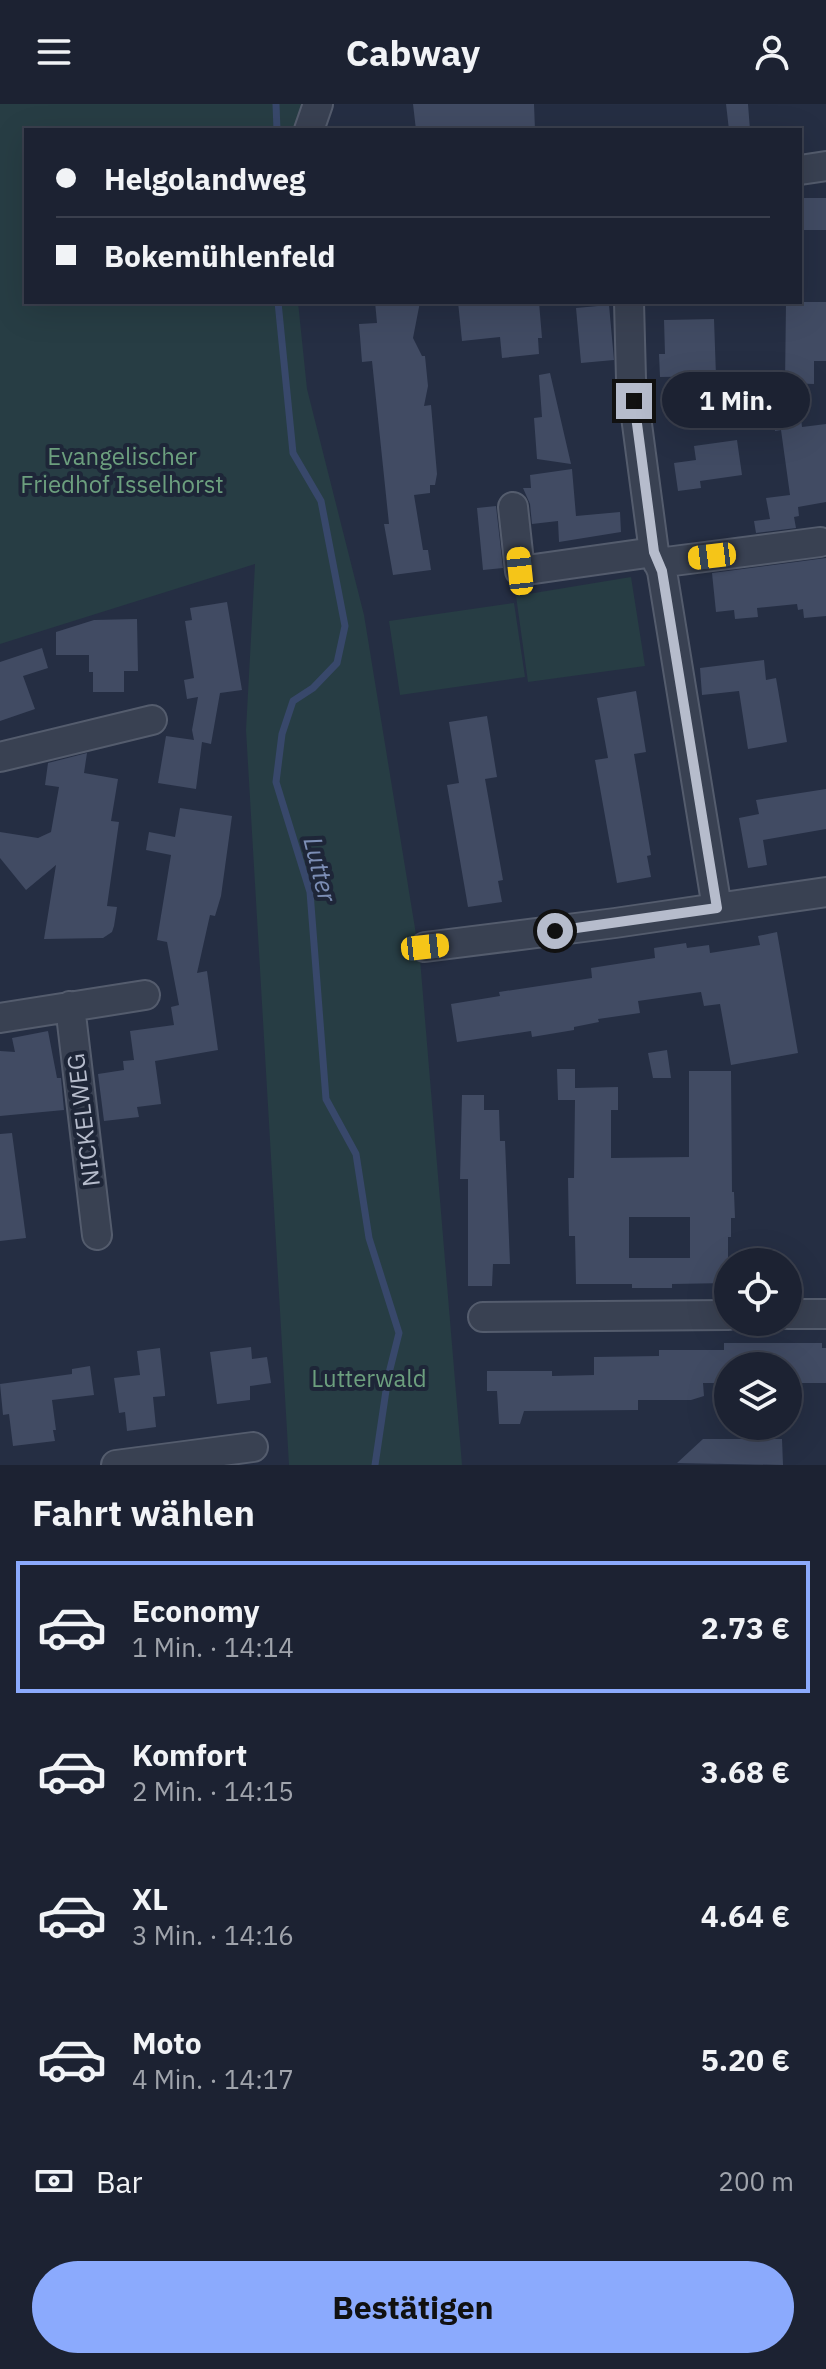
<!DOCTYPE html>
<html lang="de">
<head>
<meta charset="utf-8">
<style>
  body { margin:0; font-family:"IBM Plex Sans",sans-serif; background:#292f3e; color:#f1f3f6; height:100vh; display:flex; flex-direction:column; font-size:30px; white-space:nowrap }
  * { box-sizing:border-box; margin:0 }
  p { font-size:26px; color:#a0a4ac }
  .icon { flex:none; width:44px; height:44px; fill:none; stroke:currentColor; stroke-width:2; stroke-linecap:round; stroke-linejoin:round }
  .map { position:relative; height:1361px; overflow:hidden }
  .drawer { display:flex; flex-direction:column; background:#1c2232; flex:1 }
  .drawer>* { flex:none }
  .hud { position:absolute; left:24px; top:24px; width:778px; height:176px; border-radius:0px; box-shadow:0 8px 32px #0002,0 0 0 2px #3a3f4d; display:grid; align-content:center; height:176px; padding:0 32px; background:#1c2232 }
  .tools { position:absolute; left:714px; top:1144px; display:grid; gap:16px }
  .tools a { display:grid; place-items:center; width:88px; height:88px; border-radius:50%; background:#1c2232; box-shadow:0 8px 32px #0002,0 0 0 2px #3a3f4d; font-size:40px }
  .end { position:absolute; width:36px; height:36px; margin:-18px; border:10px solid #b6bccc; background:#111; box-shadow:0 0 0 4px #111 }
  .from { border-radius:50% }
  .bubble { position:absolute; height:56px; border-radius:28px; background:#1c2232; box-shadow:0 8px 32px #0002,0 0 0 2px #3a3f4d; font-size:26px; font-weight:700; line-height:56px; text-align:center }
  .car { position:absolute; width:24px; height:48px; margin:-24px -12px; border-radius:10px; box-shadow:0 0 6px 2px #0007; background:linear-gradient(#f5c518 24%,#345 0 40%,#f5c518 0 76%,#345 0 86%,#f5c518 0) }
  .hud b { display:flex; align-items:center; gap:28px; height:76px; font-size:30px }
  .hud b+b { border-top:2px solid #3a3f4d }
  .hud i { width:20px; height:20px; background:#f1f3f6 }
  ul { padding:0; list-style:none }
  li { display:flex; align-items:center; gap:24px; height:132px; margin:0 16px 12px; padding:0 16px; border:4px solid transparent; border-radius:0px }
  li div { flex:1 }
  li b { display:block; font-size:30px }
  li em { font-style:normal; font-weight:700 }
  li.active { border-color:#8baafd }
  li>.icon { width:72px; height:72px; stroke-width:1.5 }
  h2 { padding:0 32px; font-size:36px; line-height:96px }
  .pay { display:flex; align-items:center; gap:20px; height:88px; padding:0 32px; font-size:30px }
  .pay p { margin-inline-start:auto }
  .cta { display:flex; gap:16px; margin-top:auto; padding:16px 32px }
  .cta a { flex:1; height:92px; border-radius:48px; background:#8baafd; color:#111; font-size:32px; font-weight:700; line-height:92px; text-align:center }
  header { display:flex; justify-content:space-between; align-items:center; height:104px; padding:0 32px; background:#1c2232; font-size:36px; font-weight:700 }
  .map>svg:first-child { display:block }
  .green { fill:#273d44 }
  .lines { fill:none; stroke-linecap:round; stroke-linejoin:round }
  .stream { stroke:#38486b; stroke-width:7 }
  .building { fill:#414b63; fill-rule:evenodd }
  .minor-casing { stroke:#545c6d; stroke-width:32 }
  .minor { stroke:#394152; stroke-width:28 }
  .route { stroke:#b6bccc; stroke-width:10 }
  .labels { text-anchor:middle; dominant-baseline:central; stroke-width:8; stroke-linejoin:round; paint-order:stroke }
  .park-label { font-size:24px; fill:#6c9f7e; stroke:#1e2638 }
  .street-label { font-size:24px; fill:#b6bccc; stroke:#1e2638 }
  .water-label { font-size:26px; font-style:italic; fill:#7c8eb5; stroke:#1e2638 }
</style>
</head>
<body>
<header><svg class="icon" aria-label="menu" viewBox="0 0 24 24"><path d="M4 6h16M4 12h16M4 18h16"/></svg>Cabway<svg class="icon" aria-label="person" viewBox="0 0 24 24"><circle cx="12" cy="8" r="4"/><path d="M4 21q1-7 8-7t8 7"/></svg></header>
<div class="map">
<svg width="826" height="1361" viewBox="0 0 826 1361">
  <rect width="100%" height="100%" fill="#252e43"/>
  <path class="green" d="M0,0h305l-10,26h-269v172h272l9,87 57,226 56,344 42,506h-173l-43,-735 9,-166 -255,80z
    M631,473l14,89 -117,16 -12,-86z
    M514,499l11,74 -125,18 -11,-74z"/>
  <g class="lines">
    <path class="stream" d="M276,0l1,26
      M278,198l15,151 28,48 24,125 -8,37 -24,25 -20,13 -11,33 -6,48 34,110 16,207 30,55 13,84 30,95 -11,44 -13,88"/>
  </g>
  <path class="building" d="M413,0h121l1,26h-119z
    M726,0h22l2,26h-21z
    M800,94h26v32h-26z
    M375,198h45l-7,36 9,18h3l3,30 -4,20 7,-1 6,69 -2,11h-5v8l-16,2 9,55h5l3,20 -38,5 -9,-51h5l-17,-163 -10,1 -3,-38 18,-1z
    M458,198h81l3,36h-4l1,16 -37,4 -2,-21 -38,4z
    M786,198h40v59h-12v23l-29,-1z
    M609,201l5,55 -33,3 -5,-55z
    M714,215l2,57 -56,1 -1,-23h6l-1,-34z
    M550,269l21,91 -34,-5 -3,-41 8,-1 -3,-42z
    M799,297l3,26 24,-3v78l-28,5 1,9 -5,1 2,11 -40,5 -2,-12 16,-2 -4,-21 24,-3 -9,-65 -6,1 -2,-27z
    M737,336l5,35 -42,6 1,7 -23,3 -4,-28 22,-3 -2,-14z
    M572,365l4,47 44,-4 1,20 -62,10 -1,-21 -26,3 -2,-20 -7,-16h8l-1,-13z
    M496,402l7,62 -20,2 -6,-62z
    M826,454v58l-22,2 -1,-9 -5,1 -1,-6 -40,4 1,9 -23,2 -1,-9 -18,2 -4,-39z
    M227,498l15,88 -22,3 -9,51 -9,-2 -6,47 -38,-6 8,-47 28,4 -2,-10 6,-33 -11,2 -3,-19 10,-2 -9,-57 7,-1 -2,-12z
    M137,515l1,52h-14v21h-31v-20h-4v-17h-33v-23l38,-12z
    M42,544l6,20 -25,8 12,33 -35,12v-59z
    M764,556l2,20 10,-2 11,64 -39,7 -9,-58 -37,4 -2,-27z
    M636,587l10,61 -12,2 17,101 -4,1 4,21 -34,6 -22,-123 13,-2 -11,-60z
    M487,612l10,61 -12,2 18,101 -5,1 4,21 -34,5 -21,-122 12,-2 -10,-61z
    M87,649l-3,20 34,6 -7,42 8,1 -12,84 10,1 -3,19 -2,6 -9,6 -59,1 12,-74 -30,25 -26,-32v-26l38,6 13,-6 8,-45 -14,-2 3,-22z
    M826,685v40l-63,11 4,25 -19,3 -9,-50 20,-4 -3,-14z
    M180,704l52,8 -11,80 -6,20 -5,-1 -13,58 10,-2 11,79 -63,11 6,43 -24,3 2,10 -35,4 -6,-47 26,-4 -1,-9 11,-1 -4,-29 44,-6 -3,-18 8,-2 -12,-63 -10,-2 14,-85 -25,-5 3,-18 26,5z
    M777,828l21,121 -67,12 -11,-61 -16,2 -3,-14 -63,9 2,12 -42,6 1,3 -25,5v3l-42,7 -1,-6 -74,11 -6,-38 49,-8 -1,-4 93,-14 -1,-10 64,-10 -1,-10 32,-5 1,5 22,-3 1,8 50,-8 -2,-9z
    M48,927l9,47h4l3,32 -64,6v-65l15,1 -3,-14z
    M667,946l4,28h-18l-5,-25z
    M557,965h18v19l43,-1v23h-7v48l78,-1v-86h42l1,121h2l1,26h-4v19h-3v46l-56,1v4h-40v-4h-56l-1,-48h-6l-1,-58h6l1,-78h-17zM629,1113h61v41h-61z
    M462,991h22v15h15l1,31h5l5,123h-17l-1,22h-24v-107h-8z
    M12,1029l14,105 -26,3v-107z
    M724,1239h98v5h4v35h-38v-17h-60v17h-25l1,13 -13,4h-53v10l-114,1 -4,13h-21l-2,-33h-10v-20h65v5l42,-1v-18l65,-1v-6h65z
    M251,1243l1,12 15,-2 4,26 -21,3v14l-33,4 -7,-52z
    M160,1244l5,45v3l-12,1 3,30 -29,4 -2,-19 -6,1 -5,-35 26,-3 -3,-24z
    M90,1262l4,29 -42,5 4,30h-3l2,11 -42,5 -4,-32 -6,1 -3,-31 72,-10v-5z
    M703,1335h79l1,26 -106,-2z"/>
  <g class="lines">
    <defs>
      <path id="minor" d="M309,26l9,-26
        M800,66l26,-4
        M629,198l2,77 23,173 8,19 55,337
        M513,403l7,64 134,-19
        M658,459l162,-21
        M0,653l152,-37
        M425,843l190,-24 211,-31
        M70,902l27,229
        M0,914l145,-23
        M788,1210h38
        M483,1213l245,-2
        M116,1361l137,-18"/>
    </defs>
    <use href="#minor" class="minor-casing"/>
    <use href="#minor" class="minor"/>
  </g>
  <g class="lines">
    <path class="route" d="M555,827l162,-23 -55,-337 -8,-19 -20,-151"/>
  </g>
  <g class="labels">
    <g class="park-label">
      <text x="122" y="352">Evangelischer<tspan x="122" dy="28">Friedhof Isselhorst</tspan></text>
      <text x="369" y="1274">Lutterwald</text>
    </g>
    <g class="street-label">
      <text transform="translate(83 1016) rotate(-97)">NICKELWEG</text>
    </g>
    <g class="water-label">
      <text transform="translate(321 765) rotate(76)">Lutter</text>
    </g>
  </g>
</svg>
<div class="tools">
<a><svg class="icon" aria-label="locate" viewBox="0 0 24 24"><circle cx="12" cy="12" r="6"/><path d="M12 2v4M12 18v4M2 12h4M18 12h4"/></svg></a>
<a><svg class="icon" aria-label="layers" viewBox="0 0 24 24"><path d="M12 4l9 5-9 5-9-5zM3 14l9 5 9-5"/></svg></a>
</div>
<i class="end from" style="left:555px;top:827px"></i>
<i class="end" style="left:634px;top:297px"></i>
<div class="bubble" style="left:662px;top:268px;width:148px">1 Min.</div>
<i class="car" style="left:712px;top:452px;rotate:263deg"></i>
<i class="car" style="left:520px;top:467px;rotate:354deg"></i>
<i class="car" style="left:425px;top:843px;rotate:84deg"></i>
<div class="hud">
<b><i class="from"></i>Helgolandweg</b>
<b><i></i>Bokemühlenfeld</b>
</div>
</div>
<section class="drawer">
<h2>Fahrt wählen</h2>
<ul>
<li class="active"><svg class="icon" aria-label="car" viewBox="0 0 24 24"><path d="M5 17H2v-5l4-1 3-4h7l3 4 3 1v5h-3M9 17h6M6 11h13"/><circle cx="7" cy="17" r="2"/><circle cx="17" cy="17" r="2"/></svg><div><b>Economy</b><p>1 Min. · 14:14</p></div><em>2.73 €</em></li>
<li><svg class="icon" aria-label="car" viewBox="0 0 24 24"><path d="M5 17H2v-5l4-1 3-4h7l3 4 3 1v5h-3M9 17h6M6 11h13"/><circle cx="7" cy="17" r="2"/><circle cx="17" cy="17" r="2"/></svg><div><b>Komfort</b><p>2 Min. · 14:15</p></div><em>3.68 €</em></li>
<li><svg class="icon" aria-label="car" viewBox="0 0 24 24"><path d="M5 17H2v-5l4-1 3-4h7l3 4 3 1v5h-3M9 17h6M6 11h13"/><circle cx="7" cy="17" r="2"/><circle cx="17" cy="17" r="2"/></svg><div><b>XL</b><p>3 Min. · 14:16</p></div><em>4.64 €</em></li>
<li><svg class="icon" aria-label="car" viewBox="0 0 24 24"><path d="M5 17H2v-5l4-1 3-4h7l3 4 3 1v5h-3M9 17h6M6 11h13"/><circle cx="7" cy="17" r="2"/><circle cx="17" cy="17" r="2"/></svg><div><b>Moto</b><p>4 Min. · 14:17</p></div><em>5.20 €</em></li>
</ul>
<div class="pay"><svg class="icon" aria-label="cash" viewBox="0 0 24 24"><path d="M3 7h18v10H3z"/><circle cx="12" cy="12" r="2"/></svg>Bar<p>200 m</p></div>
<div class="cta"><a>Bestätigen</a></div>
</section>
</body>
</html>
